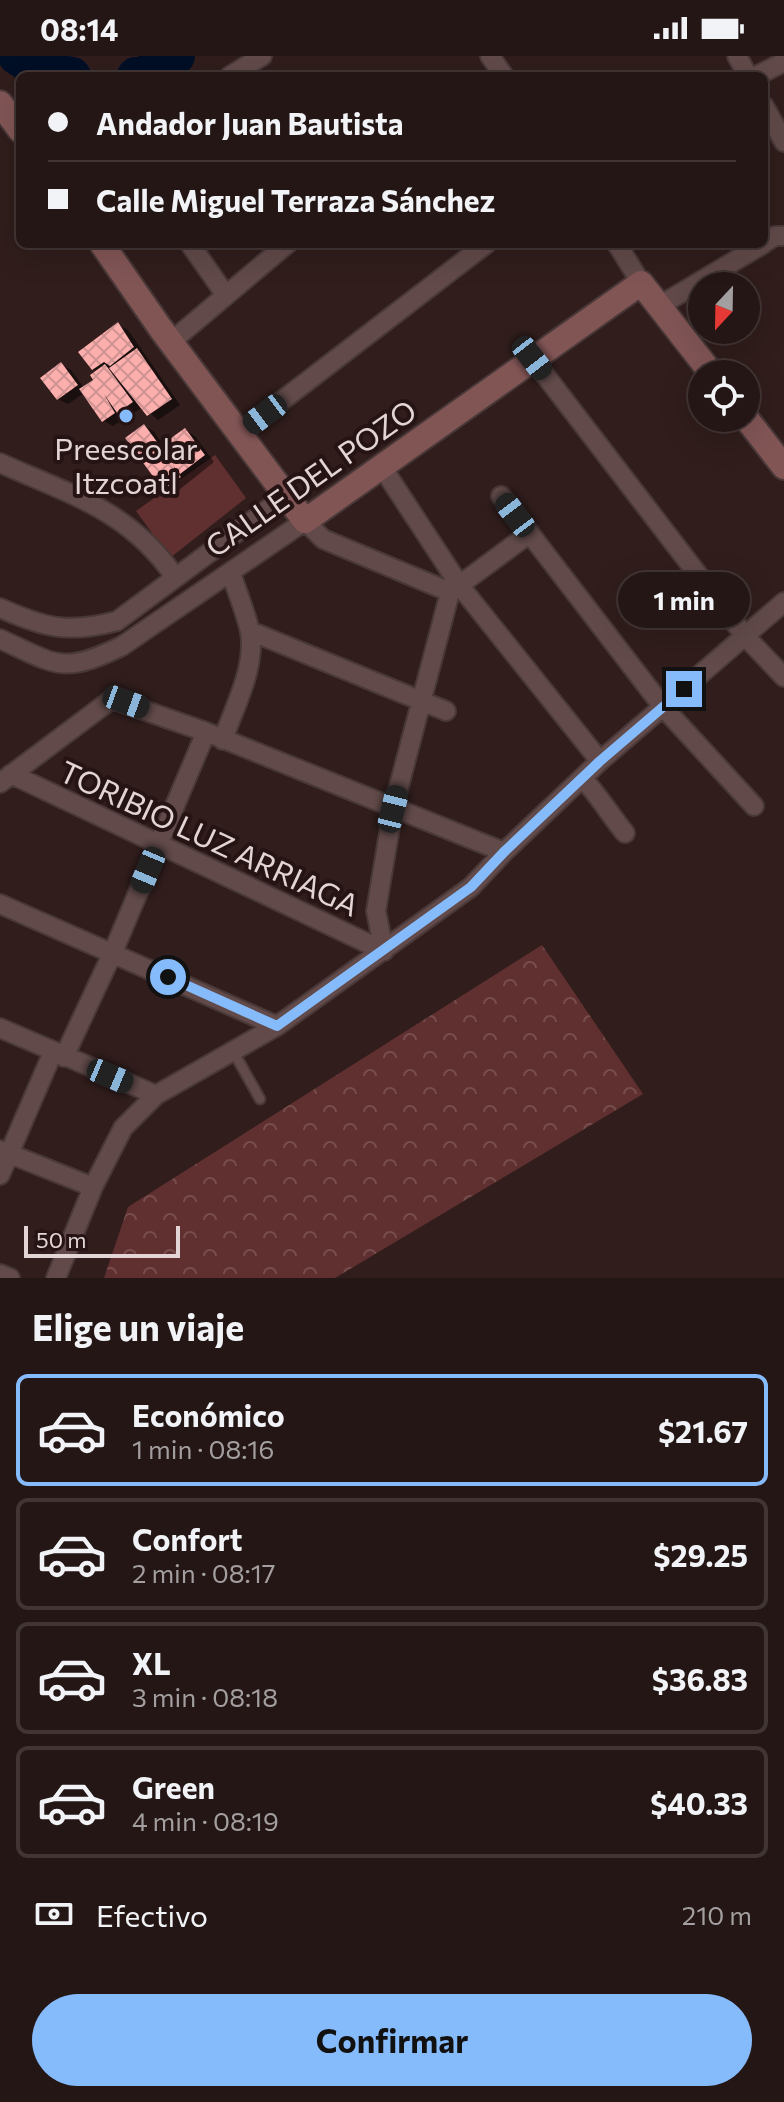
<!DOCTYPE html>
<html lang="es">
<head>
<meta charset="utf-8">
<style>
  body { margin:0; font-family:Commissioner,sans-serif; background:#302322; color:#f1f3f6; height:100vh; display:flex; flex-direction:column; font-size:30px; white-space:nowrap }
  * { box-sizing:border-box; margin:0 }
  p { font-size:26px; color:#a39fa0 }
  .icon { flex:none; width:44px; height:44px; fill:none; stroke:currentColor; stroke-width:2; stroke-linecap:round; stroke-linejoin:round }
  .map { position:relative; height:1222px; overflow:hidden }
  .sheet { display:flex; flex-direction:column; background:#241615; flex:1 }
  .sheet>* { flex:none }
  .guide { position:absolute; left:16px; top:16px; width:752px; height:176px; border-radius:12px; box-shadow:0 8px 32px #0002,0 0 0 2px #413534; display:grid; align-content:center; height:176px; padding:0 32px; background:#241615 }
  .needle { width:52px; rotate:202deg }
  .fabs { position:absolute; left:688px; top:216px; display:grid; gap:16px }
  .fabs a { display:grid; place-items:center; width:72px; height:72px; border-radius:50%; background:#241615; box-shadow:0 8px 32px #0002,0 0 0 2px #413534; font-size:40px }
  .scale { position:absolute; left:24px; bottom:20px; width:156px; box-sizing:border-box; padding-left:8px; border:4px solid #e3d5d5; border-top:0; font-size:22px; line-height:28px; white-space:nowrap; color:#e3d5d5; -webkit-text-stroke:6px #261313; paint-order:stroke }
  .end { position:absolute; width:36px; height:36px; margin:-18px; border:10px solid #86bbfb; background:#111; box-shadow:0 0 0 4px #111 }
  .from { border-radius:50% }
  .bubble { position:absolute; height:56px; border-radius:28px; background:#241615; box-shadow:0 8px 32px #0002,0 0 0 2px #413534; font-size:26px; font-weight:700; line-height:56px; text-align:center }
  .car { position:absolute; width:24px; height:48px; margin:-24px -12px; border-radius:10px; box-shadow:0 0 6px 2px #0007; background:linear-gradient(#222 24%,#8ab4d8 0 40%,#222 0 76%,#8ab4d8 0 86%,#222 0) }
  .guide b { display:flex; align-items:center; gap:28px; height:76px; font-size:30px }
  .guide b+b { border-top:2px solid #413534 }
  .guide i { width:20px; height:20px; background:#f1f3f6 }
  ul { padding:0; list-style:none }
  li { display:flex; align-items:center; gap:24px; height:112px; margin:0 16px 12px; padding:0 16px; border:4px solid #413534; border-radius:12px }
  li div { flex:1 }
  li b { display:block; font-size:30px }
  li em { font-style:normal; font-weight:700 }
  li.current { border-color:#86bbfb }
  li>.icon { width:72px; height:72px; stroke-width:1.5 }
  h2 { padding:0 32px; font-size:36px; line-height:96px }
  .pay { display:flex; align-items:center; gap:20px; height:88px; padding:0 32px; font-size:30px }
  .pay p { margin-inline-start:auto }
  .primary-button { display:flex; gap:16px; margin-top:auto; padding:16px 32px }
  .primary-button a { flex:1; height:92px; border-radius:48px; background:#86bbfb; color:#111; font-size:32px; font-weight:700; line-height:92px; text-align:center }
  .status { display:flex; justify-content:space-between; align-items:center; height:56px; padding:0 40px; background:#241615; direction:ltr }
  .status svg { height:22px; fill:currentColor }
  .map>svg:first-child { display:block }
  .grass { fill:#603030 }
  .forest { fill:url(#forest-crowns) }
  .shadow { fill:#0007 }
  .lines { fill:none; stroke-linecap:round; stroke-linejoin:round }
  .river { stroke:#000f26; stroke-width:38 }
  .building { fill:url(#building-cross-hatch) }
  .lane-casing { stroke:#493838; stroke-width:13 }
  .street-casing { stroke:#493838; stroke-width:22 }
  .secondary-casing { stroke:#493838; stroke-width:28 }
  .lane { stroke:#614a49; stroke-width:9 }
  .street { stroke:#614a49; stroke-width:18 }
  .secondary { stroke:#825555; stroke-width:24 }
  .route { stroke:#86bbfb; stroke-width:10 }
  .poi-dot { fill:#86bbfb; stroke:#261313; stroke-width:3 }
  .labels { text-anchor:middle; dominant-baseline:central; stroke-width:8; stroke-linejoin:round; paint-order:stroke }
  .poi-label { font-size:30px; fill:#e3d5d5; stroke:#261313 }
  .street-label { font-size:30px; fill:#e3d5d5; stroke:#261313 }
</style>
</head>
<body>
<div class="status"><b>08:14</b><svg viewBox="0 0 49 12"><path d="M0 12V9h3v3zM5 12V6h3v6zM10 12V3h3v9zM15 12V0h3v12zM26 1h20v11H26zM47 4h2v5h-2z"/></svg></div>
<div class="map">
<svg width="784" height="1222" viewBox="0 0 784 1222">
  <defs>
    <pattern id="forest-crowns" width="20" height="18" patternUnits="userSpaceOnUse" patternTransform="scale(2)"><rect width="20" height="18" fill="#603030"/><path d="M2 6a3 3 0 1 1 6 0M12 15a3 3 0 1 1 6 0" fill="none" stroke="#774d4d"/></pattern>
    <pattern id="building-cross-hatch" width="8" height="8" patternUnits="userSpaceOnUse" patternTransform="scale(2)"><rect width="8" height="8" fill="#fdafad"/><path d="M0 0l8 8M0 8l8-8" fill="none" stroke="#cf9392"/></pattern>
  </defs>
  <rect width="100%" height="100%" fill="#301d1c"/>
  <path class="grass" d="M215,399l31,43 -76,60 -34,-47z"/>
  <path class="forest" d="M542,889l101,149 -308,184h-231l24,-71z"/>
  <path class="shadow" d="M118,269l10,5 52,75 -22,15 -15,-13 -30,19 -10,-6 -19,-27 -16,11 -10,-5 3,-34 10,5 13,18 12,-8 3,-8 -6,-3z
    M145,370l9,6 10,14 21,-16 10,6 19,26 -40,32 -9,-6z"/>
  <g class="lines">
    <path class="river" d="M17,0l22,14 33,6
      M136,20l10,-2 30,-18"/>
  </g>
  <path class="building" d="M118,266l16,25 -24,19 -6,-4 -12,8 -14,-18z
    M137,292l35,51 -25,17 -38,-48z
    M61,306l17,23 -21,15 -17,-22z
    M105,308l28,38 -16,11 -13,-19 11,19 -13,9 -23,-33 14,-9 -3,-5z
    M144,368l16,22 25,-18 20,27 -25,19 -8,-10 9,13 -18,13 -38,-52z"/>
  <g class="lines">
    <defs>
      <path id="lane" d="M233,995l27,48"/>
      <path id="street" d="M490,0l14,20
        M737,0l11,20
        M230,20l32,-20
        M756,20l28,-14
        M764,50l20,36
        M764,187l11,-7h9
        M190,188l35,50
        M617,188l24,39
        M659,250l104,-62
        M172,285l115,-97
        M532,302l213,278 39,41
        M241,376l245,-188
        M0,407c71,32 129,47 175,114
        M382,411l78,119 140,175
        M501,440l162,211 91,99
        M0,552c45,20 68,26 117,13l170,-126
        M250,575l196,80
        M0,583c57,26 62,36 122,7l183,-125 18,18 127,53 80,-59
        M223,684c11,-33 33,-72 27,-108 -4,-19 -13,-40 -19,-59
        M11,718l373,177
        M582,722c16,16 28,37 43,55
        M0,727l112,-84 94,33 298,120
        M0,848l277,122
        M384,895l-8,-40 17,-102 57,-217
        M0,972l156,67
        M64,1001l49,-105 93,-220
        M0,1094l93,37
        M0,1119l53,-123
        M0,1218l10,4
        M56,1222l37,-91 30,-59 33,-33 121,-69 194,-139 33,-35 96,-91 184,-159"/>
      <path id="secondary" d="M0,47l20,27
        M102,188l59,85 144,192 336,-238 71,91
        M746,362l38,49"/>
    </defs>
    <use href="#lane" class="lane-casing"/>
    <use href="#street" class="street-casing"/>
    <use href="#secondary" class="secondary-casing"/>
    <use href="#lane" class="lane"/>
    <use href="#street" class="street"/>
    <use href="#secondary" class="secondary"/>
  </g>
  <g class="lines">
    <path class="route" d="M168,921l109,49 194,-139 33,-35 96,-91 84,-72"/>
  </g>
  <circle class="poi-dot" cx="126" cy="360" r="8"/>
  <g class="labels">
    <g class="poi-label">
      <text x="126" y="391">Preescolar<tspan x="126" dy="34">Itzcoatl</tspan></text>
    </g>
    <g class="street-label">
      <text transform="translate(310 421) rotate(-35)">CALLE DEL POZO</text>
      <text transform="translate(210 781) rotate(25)">TORIBIO LUZ ARRIAGA</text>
    </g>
  </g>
</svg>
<div class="fabs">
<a><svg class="needle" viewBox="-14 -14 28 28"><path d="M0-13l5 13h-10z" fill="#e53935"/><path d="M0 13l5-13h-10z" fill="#a39fa0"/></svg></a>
<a><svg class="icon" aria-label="locate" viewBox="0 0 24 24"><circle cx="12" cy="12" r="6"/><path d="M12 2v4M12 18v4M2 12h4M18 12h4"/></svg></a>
</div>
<div class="scale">50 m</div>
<i class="end from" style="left:168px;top:921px"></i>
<i class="end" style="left:684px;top:633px"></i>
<div class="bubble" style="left:618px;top:516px;width:132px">1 min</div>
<i class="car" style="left:532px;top:302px;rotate:142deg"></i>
<i class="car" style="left:265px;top:358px;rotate:233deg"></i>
<i class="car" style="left:515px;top:459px;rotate:323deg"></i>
<i class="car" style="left:126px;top:646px;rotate:110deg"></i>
<i class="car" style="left:393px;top:753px;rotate:14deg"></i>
<i class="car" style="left:148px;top:814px;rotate:203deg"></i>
<i class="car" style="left:110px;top:1020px;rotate:113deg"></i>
<div class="guide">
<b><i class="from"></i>Andador Juan Bautista</b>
<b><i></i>Calle Miguel Terraza Sánchez</b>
</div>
</div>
<section class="sheet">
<h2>Elige un viaje</h2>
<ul>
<li class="current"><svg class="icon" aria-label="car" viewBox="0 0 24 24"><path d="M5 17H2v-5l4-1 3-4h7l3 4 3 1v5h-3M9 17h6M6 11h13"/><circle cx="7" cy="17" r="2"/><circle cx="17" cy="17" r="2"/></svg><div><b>Económico</b><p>1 min · 08:16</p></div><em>$21.67</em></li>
<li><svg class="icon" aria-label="car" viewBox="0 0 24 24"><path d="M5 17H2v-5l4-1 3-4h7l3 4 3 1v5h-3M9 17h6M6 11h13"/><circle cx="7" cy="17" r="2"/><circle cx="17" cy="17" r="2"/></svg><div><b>Confort</b><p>2 min · 08:17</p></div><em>$29.25</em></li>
<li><svg class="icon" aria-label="car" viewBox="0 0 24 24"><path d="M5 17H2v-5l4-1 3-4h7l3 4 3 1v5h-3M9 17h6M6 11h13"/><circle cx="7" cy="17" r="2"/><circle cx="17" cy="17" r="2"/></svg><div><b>XL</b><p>3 min · 08:18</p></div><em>$36.83</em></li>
<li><svg class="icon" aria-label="car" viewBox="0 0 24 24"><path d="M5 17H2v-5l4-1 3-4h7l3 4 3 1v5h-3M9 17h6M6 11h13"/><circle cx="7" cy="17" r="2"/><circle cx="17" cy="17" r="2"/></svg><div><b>Green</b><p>4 min · 08:19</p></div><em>$40.33</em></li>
</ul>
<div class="pay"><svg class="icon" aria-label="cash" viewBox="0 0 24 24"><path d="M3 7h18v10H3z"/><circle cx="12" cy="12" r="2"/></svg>Efectivo<p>210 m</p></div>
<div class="primary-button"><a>Confirmar</a></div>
</section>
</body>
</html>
